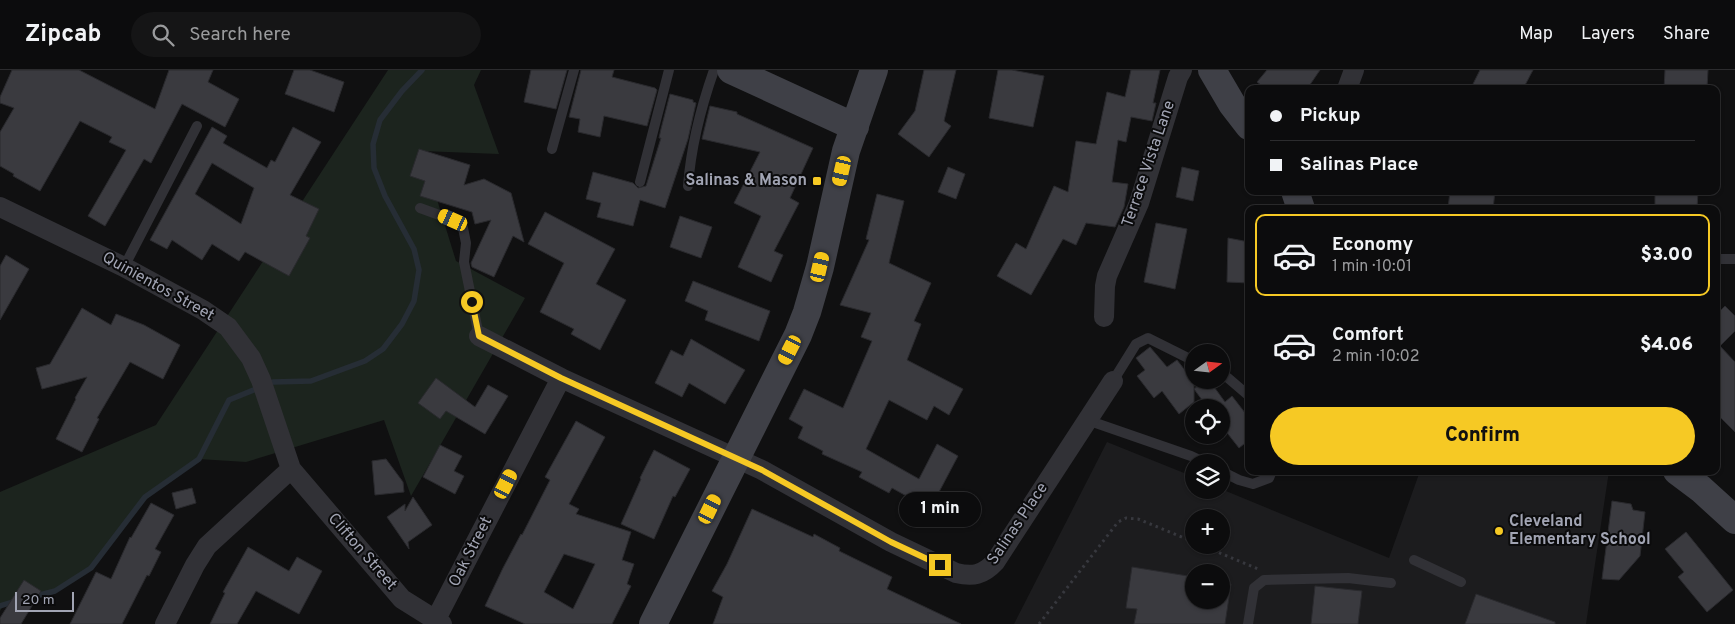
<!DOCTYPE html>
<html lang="en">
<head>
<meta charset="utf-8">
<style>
  body { margin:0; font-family:Overpass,sans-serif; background:#151516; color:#f1f3f6; height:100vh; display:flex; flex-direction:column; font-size:19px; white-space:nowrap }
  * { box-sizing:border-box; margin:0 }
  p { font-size:16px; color:#9a9b9d }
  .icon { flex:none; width:28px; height:28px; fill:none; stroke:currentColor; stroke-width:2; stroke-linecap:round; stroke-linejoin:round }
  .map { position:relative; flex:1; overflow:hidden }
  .drawer { position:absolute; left:1245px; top:135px; width:475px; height:270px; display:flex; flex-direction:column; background:#0c0c0d; border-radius:10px; box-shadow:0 1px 4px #0004,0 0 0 1px #2c2c2e }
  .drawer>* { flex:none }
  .guide { position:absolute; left:1245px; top:15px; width:475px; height:110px; border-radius:10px; box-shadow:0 1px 4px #0004,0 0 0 1px #2c2c2e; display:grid; align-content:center; height:110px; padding:0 25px; background:#0c0c0d }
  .needle { width:32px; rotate:75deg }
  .buttons { position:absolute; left:1185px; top:274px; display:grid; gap:10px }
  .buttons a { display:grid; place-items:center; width:45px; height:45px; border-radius:50%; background:#0c0c0d; box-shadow:0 1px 4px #0004,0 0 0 1px #2c2c2e; font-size:25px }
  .scale { position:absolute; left:15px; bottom:12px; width:59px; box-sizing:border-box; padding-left:5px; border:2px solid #a1a4b3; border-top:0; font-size:14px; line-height:18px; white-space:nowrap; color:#a1a4b3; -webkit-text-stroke:4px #0b0b0c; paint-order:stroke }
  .end { position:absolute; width:22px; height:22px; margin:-11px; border:6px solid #f6c924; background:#111; box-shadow:0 0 0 2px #111 }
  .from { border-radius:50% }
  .bubble { position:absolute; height:35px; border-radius:18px; background:#0c0c0d; box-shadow:0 1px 4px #0004,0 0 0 1px #2c2c2e; font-size:16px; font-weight:800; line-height:35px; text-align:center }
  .car { position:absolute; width:15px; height:30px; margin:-15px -8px; border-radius:6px; box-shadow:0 0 4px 1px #0007; background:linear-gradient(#f5c518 24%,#345 0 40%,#f5c518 0 76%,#345 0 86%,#f5c518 0) }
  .guide b { display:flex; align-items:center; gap:18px; height:48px; font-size:19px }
  .guide b+b { border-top:1px solid #2c2c2e }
  .guide i { width:12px; height:12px; background:#f1f3f6 }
  ul { padding:9px 0 0; list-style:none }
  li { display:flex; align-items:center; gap:15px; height:82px; margin:0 10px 8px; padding:0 15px; border:2px solid transparent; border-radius:10px }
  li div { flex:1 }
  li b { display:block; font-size:19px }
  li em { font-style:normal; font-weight:800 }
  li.current { border-color:#f6c924 }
  li>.icon { width:45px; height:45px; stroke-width:1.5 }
  .action { display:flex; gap:10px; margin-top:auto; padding:10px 25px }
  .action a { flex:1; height:58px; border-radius:30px; background:#f6c924; color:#111; font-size:20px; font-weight:800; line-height:58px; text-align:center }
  header { display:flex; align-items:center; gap:30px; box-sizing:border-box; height:70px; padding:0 25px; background:#0c0c0d; border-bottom:1px solid #2c2c2e }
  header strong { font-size:24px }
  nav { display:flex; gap:28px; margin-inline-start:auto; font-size:18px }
  .search { width:350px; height:45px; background:#151516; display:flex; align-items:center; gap:12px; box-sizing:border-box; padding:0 18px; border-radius:28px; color:#9a9b9d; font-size:19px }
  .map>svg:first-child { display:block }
  .built { fill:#1c1c1e; fill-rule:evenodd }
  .green { fill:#1c241e }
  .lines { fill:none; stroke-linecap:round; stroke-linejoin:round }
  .stream { stroke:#262d35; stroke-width:5.5 }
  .building { fill:#3a3a3f; stroke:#2a2a2e; fill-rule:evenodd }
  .path { stroke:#37383e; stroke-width:3; stroke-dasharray:2.5 4; stroke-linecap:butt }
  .lane { stroke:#313136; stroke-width:10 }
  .street { stroke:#313136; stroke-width:20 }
  .secondary { stroke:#3f4047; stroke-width:28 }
  .route { stroke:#f6c924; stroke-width:6 }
  .poi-dot { fill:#f6c924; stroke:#0b0b0c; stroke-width:2 }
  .labels { text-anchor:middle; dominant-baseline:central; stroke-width:4; stroke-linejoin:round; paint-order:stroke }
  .street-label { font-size:16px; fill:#a1a4b3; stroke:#0b0b0c }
  .poi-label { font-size:16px; font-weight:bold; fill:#a1a4b3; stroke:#0b0b0c; text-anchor:end }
</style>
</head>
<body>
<header>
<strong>Zipcab</strong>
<div class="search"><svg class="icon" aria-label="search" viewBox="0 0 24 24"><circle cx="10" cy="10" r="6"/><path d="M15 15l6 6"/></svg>Search here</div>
<nav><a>Map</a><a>Layers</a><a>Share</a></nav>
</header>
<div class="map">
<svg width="1735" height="554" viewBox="0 0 1735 554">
  <rect width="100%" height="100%" fill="#101011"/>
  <path class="built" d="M1107,372l87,35v13h27v-1l168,69 31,-87 68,3 15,-3h106l-23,153h-572zM1194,448h27v27h-27zM1194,502h27v28h-27z"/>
  <path class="green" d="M388,0h93l-7,15 25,69 -77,-3 34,110 69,37 -114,198 -27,-76 -138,42 -47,-3 -54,38 -54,71 -36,23 -51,13 -4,7v-119l156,-67z"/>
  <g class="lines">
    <path class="stream" d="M32,527l23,-6 36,-23 54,-71 54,-38 30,-59 44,-18 38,-1 54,-20 18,-12 19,-25 12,-23 5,-31 -5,-21 -29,-53 -11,-28 -1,-24 7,-24 22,-29 20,-21
      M0,536l16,-5"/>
  </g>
  <path class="building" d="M12,0h67l76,39 14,-39h44l-5,12 31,17 -14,28 -43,-23 -31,59 -7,-4 -39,67 -17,-10 38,-66 -17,-8 3,-5 -32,-16 -40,70 -27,-15 1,-2 -14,-8v-34l14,-24 -14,-5v-6z
    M294,0h16l34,12 -10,30 -49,-18z
    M531,0h36l-11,39 -32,-7z
    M581,0h33l-2,7 43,11 2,2 -10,36 -43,-10 -4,21 -22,-5 2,-13 -11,-2z
    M924,0h32l-12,51 7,5 -22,31 -31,-23 17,-23z
    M998,0h14l32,6 -11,51 -44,-9z
    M1131,0h29l-7,33h3l-4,18 -21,-4 -5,25 -8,-2 -6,42 16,2 -4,23 -9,20 -29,-4 -10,22 -13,-6 -32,56 -34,-19 19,-33 10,6 28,-63 14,6 8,-51 20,3 11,-52 18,5z
    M1267,0h53l-13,19h-41l-9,-7z
    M1480,0h53l-10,19h-42l-8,-5z
    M1665,0h43l-1,19h-43z
    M670,24l23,6v2l3,1 -8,36 -23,69 -25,-8 -7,26 -36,-9 4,-14 -15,-4 7,-27 40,11 5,5 8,-2 15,-48h-2l2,-9z
    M710,36l27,6v2l76,34 -23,50 9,5 -25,48 9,4 -12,27 -33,-15 23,-51 -27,-13 26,-51 -58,-13z
    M212,57l15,9 -4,7 44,25 4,-8 4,2 18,-35 28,15 -31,53 29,14 -13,27 4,2 -21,38 -44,-24 -6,9 -27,-17 -10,16 -30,-20 -5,9 -17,-9zM212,93l42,25 -13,36 -46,-30z
    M419,79l51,16 -6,20 20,-6 27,14 13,49 -11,-6 -19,41 -22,-10 -1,-4 20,-43 -16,4 -3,-12 -52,-16 5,-15 -15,-5z
    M948,97l17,7 -9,25 -18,-7z
    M1182,97l17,4 -6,30 -17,-4z
    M1450,121h45l-2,18h-45z
    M1655,121h43l-1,18h-42z
    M877,124l27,7 -15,62 42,20 -17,38 7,3 -14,36 56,29 -14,26 -15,-9 -7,14 -38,-20 -23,49 53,30 18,-35 21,12 -28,53 -38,-21 -3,5 -30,-16 3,-5 -40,-18 1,-3 -25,-13 5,-11 -14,-8 15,-30 39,19 29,-67 -11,-4 10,-24 -31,-8 29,-65 -3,-1z
    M545,142l70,37 -19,35 30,16 -26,50 -29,-16 3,-5 -34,-17 24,-49 -36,-19z
    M680,146l32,11 -11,31 -31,-11z
    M1156,153l31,6 -12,60 -31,-7z
    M1228,168l21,4v41l-22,-1z
    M6,185l23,14 -29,51v-54z
    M693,211l77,30 -11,30 -54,-21 3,-9 -23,-10z
    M1725,236l10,10v15l-15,15 15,16v70l-19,-19v-98z
    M82,238l29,17 5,-11 28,11 36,20 -17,34 -33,-17 -33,56 2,1 -17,33 -26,-13 20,-40 -1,-1 12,-21 -45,12 -6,-21 14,-4z
    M691,269l54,31 -20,34 -36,-21 -7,14 -27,-14 16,-33 12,6z
    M1150,277l17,20 10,-7 17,22v7l11,-9h4l16,22 7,-6 17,22v22l-10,8 -18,-23v-17h-13l-14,-19v13l-15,12 -17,-23 -8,7 -17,-22 8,-6 -9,-12z
    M436,308l39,29 13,-22 20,11 -23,38 -39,-23 -6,8 -22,-16z
    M576,351l29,16 -36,67 10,5 -3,5 55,18 -9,28 12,4 -7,20 4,2 -19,38h-87l-40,-18 18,-38 18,-34 1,1 28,-55 -5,-3zM564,484l31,10 -22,45 -29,-17z
    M440,375l22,11 -8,15 10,5 -9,18 -32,-17z
    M654,380l36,19 -15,28 -2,-1 -19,43 -33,-15 20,-45 -1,-1z
    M386,389l17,23 1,10 -29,3 -3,-34z
    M192,418l4,15 -20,6 -4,-16z
    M413,427l19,28 -24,17 1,7 -22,-32 18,-13v7z
    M1612,431l19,3 2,6 12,2 -5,44 -21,24 -17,-1z
    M151,433l23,12 -19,34 6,3 -12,24 -2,-1 -25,49h-52l26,-52 15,7 19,-42 1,1z
    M752,439l61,28 1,-3 26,14 -1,3 53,26 -5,12 74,35h-248l10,-27 -11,-6 15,-27z
    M1686,462l47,58 -26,22 -29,-35 6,-5 -19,-23z
    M248,477l41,24 8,-14 25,14 -23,43 -43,-23 -19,33h-27l15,-31 -2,-1z
    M1132,497l62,10v23h27v-17l10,1 -6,40h-91l3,-15 -11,-1z
    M24,510l17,11 -20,33h-21v-6z
    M1315,516l47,5 -4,33h-47z
    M1476,524l79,28v2h-90z"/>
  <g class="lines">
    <path class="path" d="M1201,475l57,24
      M1039,554l79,-102 8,-4 12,1 56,23"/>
    <path class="lane" d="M552,79l22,-79
      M640,112l29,-112
      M688,116c3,-40 13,-79 26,-116
      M420,138l33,12 10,8 3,15 -2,19 15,74
      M1716,189h19
      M124,197l73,-141
      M1221,305l7,3 21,18
      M1113,311l23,-37 12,-6 46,23
      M1087,350l104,36 13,6
      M1221,401l18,9 14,4 16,-6 3,-7
      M1414,490l47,22
      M1248,554l6,-36 10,-8 84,-2 43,5"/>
    <path class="street" d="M1347,19l7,-19
      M0,137l124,60 79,43 25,17 23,31 10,22 30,89 111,130 40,25
      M1104,247l1,-31 2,-10 32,-73 39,-126 4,-7
      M479,266l82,42 201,92 129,72 65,31c17,4 27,2 39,-11l118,-181
      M435,551l126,-243
      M165,554l30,-59 12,-19 84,-77"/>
    <path class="secondary" d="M731,0l124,57
      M1212,0l20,34 17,22
      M1295,121l6,18
      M1677,401l24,18 34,31
      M653,554l145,-289 9,-23 13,-45 26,-116 28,-81"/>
  </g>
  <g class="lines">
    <path class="route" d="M472,232l7,34 82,42 201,92 129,72 49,23"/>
  </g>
  <g class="poi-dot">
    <rect x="812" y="106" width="10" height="10" rx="2.5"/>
    <circle cx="1499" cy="461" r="5"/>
  </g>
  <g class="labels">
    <g class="street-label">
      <text transform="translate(1149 94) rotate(-71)">Terrace Vista Lane</text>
      <text transform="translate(158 217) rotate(29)">Quinientos Street</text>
      <text transform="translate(1018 454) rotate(-56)">Salinas Place</text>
      <text transform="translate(362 482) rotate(49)">Clifton Street</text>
      <text transform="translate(471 482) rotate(-63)">Oak Street</text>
    </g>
    <g class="poi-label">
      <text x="807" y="111">Salinas &amp; Mason</text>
      <text x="1509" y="452" text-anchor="start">Cleveland<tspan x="1509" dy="18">Elementary School</tspan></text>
    </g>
  </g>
</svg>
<div class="buttons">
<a><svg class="needle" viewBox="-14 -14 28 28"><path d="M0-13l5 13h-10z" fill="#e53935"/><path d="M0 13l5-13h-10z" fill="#9a9b9d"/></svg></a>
<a><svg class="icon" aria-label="locate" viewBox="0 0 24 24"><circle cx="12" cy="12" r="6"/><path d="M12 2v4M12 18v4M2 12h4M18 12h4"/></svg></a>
<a><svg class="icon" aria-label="layers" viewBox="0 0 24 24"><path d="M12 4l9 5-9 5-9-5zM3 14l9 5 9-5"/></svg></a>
<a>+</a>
<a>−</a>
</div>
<div class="scale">20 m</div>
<i class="end from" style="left:472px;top:232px"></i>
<i class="end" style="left:940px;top:495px"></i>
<div class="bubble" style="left:899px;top:422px;width:82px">1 min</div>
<i class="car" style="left:842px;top:101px;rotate:193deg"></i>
<i class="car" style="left:453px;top:150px;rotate:294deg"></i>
<i class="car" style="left:820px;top:197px;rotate:13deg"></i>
<i class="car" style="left:790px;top:280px;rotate:207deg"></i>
<i class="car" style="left:506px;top:414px;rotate:27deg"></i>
<i class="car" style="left:710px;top:439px;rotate:26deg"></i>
<div class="guide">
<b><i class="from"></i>Pickup</b>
<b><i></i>Salinas Place</b>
</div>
<section class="drawer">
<ul>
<li class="current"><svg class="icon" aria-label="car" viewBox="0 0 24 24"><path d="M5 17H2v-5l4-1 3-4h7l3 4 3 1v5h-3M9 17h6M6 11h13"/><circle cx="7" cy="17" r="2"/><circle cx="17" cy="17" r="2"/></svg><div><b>Economy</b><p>1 min · 10:01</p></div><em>$3.00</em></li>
<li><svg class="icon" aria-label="car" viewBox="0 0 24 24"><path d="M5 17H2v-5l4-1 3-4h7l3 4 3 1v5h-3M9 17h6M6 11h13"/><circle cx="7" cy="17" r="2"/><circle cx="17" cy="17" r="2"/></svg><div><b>Comfort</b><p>2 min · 10:02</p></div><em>$4.06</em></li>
</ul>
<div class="action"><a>Confirm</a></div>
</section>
</div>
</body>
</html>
